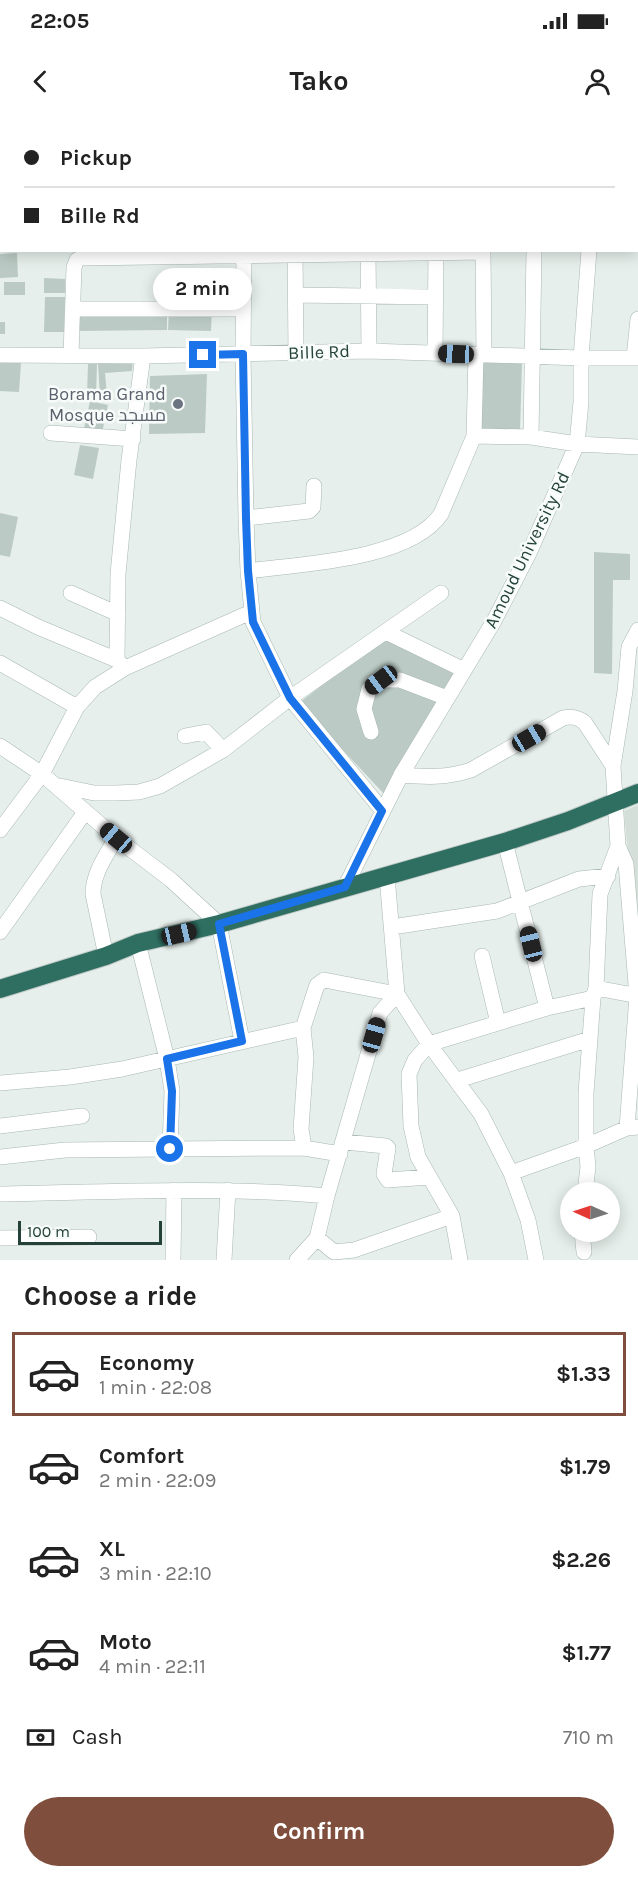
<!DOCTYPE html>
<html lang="en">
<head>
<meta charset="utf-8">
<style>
  body { margin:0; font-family:Karla,Cairo,sans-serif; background:#f6f6f6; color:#222; height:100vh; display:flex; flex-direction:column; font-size:22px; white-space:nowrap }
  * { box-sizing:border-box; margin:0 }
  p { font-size:20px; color:#767676 }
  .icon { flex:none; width:33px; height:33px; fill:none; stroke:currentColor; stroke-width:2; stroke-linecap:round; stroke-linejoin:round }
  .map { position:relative; height:1140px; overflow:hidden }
  .drawer { display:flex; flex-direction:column; background:#fff; flex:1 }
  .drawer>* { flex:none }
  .banner { position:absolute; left:0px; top:0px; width:639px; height:132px; box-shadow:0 3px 15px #0003; display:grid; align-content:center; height:132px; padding:0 24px; background:#fff }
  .needle { width:39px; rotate:273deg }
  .fabs { position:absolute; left:560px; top:1062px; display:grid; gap:12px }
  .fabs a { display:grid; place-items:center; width:60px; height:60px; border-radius:50%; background:#fff; box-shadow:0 3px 15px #0003; font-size:30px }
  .scale { position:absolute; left:18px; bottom:15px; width:144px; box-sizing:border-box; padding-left:6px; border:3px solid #24423a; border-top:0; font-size:16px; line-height:21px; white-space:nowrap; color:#24423a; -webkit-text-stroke:4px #f7fbf9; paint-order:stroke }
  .end { position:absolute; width:27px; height:27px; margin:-14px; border:8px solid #1a73e8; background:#fff; box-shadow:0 0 0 3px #fff }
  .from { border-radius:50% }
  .bubble { position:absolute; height:42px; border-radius:21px; background:#fff; box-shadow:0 3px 15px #0003; font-size:20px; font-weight:700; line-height:42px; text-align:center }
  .car { position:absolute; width:18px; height:36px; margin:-18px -9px; border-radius:8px; box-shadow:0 0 4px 2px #0007; background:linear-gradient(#222 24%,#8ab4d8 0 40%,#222 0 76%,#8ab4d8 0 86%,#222 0) }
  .banner b { display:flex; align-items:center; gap:21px; height:57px; font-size:22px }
  .banner b+b { border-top:2px solid #e0e0e0 }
  .banner i { width:15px; height:15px; background:#222 }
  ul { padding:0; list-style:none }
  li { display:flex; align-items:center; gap:18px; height:84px; margin:0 12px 9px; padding:0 12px; border:3px solid transparent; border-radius:0px }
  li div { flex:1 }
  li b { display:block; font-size:22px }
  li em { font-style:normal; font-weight:700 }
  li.selected { border-color:#804e3d }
  li>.icon { width:54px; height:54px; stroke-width:1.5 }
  h2 { padding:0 24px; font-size:27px; line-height:72px }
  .pay { display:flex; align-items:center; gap:15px; height:66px; padding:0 24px; font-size:22px }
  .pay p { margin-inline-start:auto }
  .primary-button { display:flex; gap:12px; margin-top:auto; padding:12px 24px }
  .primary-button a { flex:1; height:69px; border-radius:36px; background:#804e3d; color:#fff; font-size:24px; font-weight:700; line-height:69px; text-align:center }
  .status { display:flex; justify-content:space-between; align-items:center; height:42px; padding:0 30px; background:#fff; direction:ltr }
  .status svg { height:16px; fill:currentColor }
  header { display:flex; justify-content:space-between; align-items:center; height:78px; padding:0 24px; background:#fff; font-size:27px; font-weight:700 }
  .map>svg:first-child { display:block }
  .built { fill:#d4dfda }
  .building { fill:#bbcac4 }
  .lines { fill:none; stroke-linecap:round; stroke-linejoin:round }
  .minor-casing { stroke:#a8b8b2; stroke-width:16 }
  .highway-casing { stroke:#c2cac8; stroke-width:20 }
  .minor { stroke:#fff; stroke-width:15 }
  .highway { stroke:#2f6f62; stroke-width:18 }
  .route { stroke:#1a73e8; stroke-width:8 }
  .worship-dot { fill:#6b7280; stroke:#f7fbf9; stroke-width:2 }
  .labels { text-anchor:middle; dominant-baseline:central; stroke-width:5; stroke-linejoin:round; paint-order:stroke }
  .street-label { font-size:18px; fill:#24423a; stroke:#f7fbf9 }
  .worship-label { font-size:18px; fill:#5b616d; stroke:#f7fbf9; text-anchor:end }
</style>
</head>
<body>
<div class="status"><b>22:05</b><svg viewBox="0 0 49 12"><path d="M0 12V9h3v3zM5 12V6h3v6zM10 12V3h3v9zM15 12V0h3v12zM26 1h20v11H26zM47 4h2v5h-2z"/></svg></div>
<header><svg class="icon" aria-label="back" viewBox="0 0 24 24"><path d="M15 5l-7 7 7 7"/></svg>Tako<svg class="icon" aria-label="person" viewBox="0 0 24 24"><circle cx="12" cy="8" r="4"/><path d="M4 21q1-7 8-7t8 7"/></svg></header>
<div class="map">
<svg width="638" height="1140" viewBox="0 0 638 1140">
  <rect width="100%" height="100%" fill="#e6efeb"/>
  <path class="built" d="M638,685v150l-14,-144z"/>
  <path class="building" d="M17,133l1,24 -18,1v-24z
    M44,158l21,1v14h-21z
    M4,162h21v13h-21z
    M45,177h20l-1,35h-20z
    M167,188v22l-93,1v-19z
    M169,189h43l-1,22 -43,-1z
    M0,202h5v12h-5z
    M133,240l-1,11 -27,2 2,22 -7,1 -2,-33z
    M0,242l21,1 -2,29 -19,-1z
    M476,242h46l-2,68 -45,-2z
    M88,244h9l-1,32h-9z
    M207,254l-2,59 -56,1 1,-58z
    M90,281l18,4 -6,28 -18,-4z
    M80,325l19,3 -6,31 -19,-4z
    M0,393l18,4 -8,40 -10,-2z
    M594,432l36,2v26h-17l-1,94 -18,-1z
    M387,515l71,36 -73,124 -86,-92z"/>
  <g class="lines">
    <defs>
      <path id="minor" d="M53,0v2
        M192,0v2
        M245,0l1,2
        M294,0v2
        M371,0v2
        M434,0v2
        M116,2v-2
        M487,2v-2
        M537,2v-2
        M600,2v-2
        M0,11h2
        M0,89h2
        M244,130l-1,104 3,164 2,53 5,51 37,76 93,113
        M295,130l1,102
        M368,130l1,101
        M483,130l1,105
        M296,175l139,2
        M73,189h170
        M435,233l1,-103
        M0,235l143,1 226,-5 212,7h57
        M71,235l3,-88 3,-7 4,-2 402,-6
        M634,238l4,-39
        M51,313l82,6
        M474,316l57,1 46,7 61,3
        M531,317l3,-187
        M246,398l63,-7 4,-4 1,-21
        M248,451c52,-7 162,-11 193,-57l33,-78 2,-81
        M71,473l47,21
        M0,488l38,19 79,33 7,7
        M386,512l78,38
        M117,540l1,-86 11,-114 14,-104
        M0,543l77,44
        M371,612l-7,-23 5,-20 12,-9h19l47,18
        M185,616l21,-4 17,18
        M0,626l42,28 74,64 55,42 48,44 23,117
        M613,646l12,-75 4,-44 9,-17
        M401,655c25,2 46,3 70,-5l92,-52c9,-2 15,-1 22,5l28,43 5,80 -18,48 -4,94 -3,10 -7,95v53l-75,27
        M55,665l39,8h22l23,-1 21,-6 63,-36 67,-52 151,-105
        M0,710l42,-56 35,-67 18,-20 30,-19 126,-56
        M505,722l42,166
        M618,726l8,18 11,132 -10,132
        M387,756l10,118 32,50 52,70 30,59 17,47 8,40
        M345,767l56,-112 93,-154 36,-70 47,-107 4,-42v-44l8,-108
        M392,807l105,-16 82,-32 29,-3
        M0,812l85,-120
        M138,823l29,116 5,32 -2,58
        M106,836l-13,-62c0,-21 13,-38 23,-56
        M482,836l16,67
        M596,868l42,8
        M303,908l3,29 -5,72 3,19
        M458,960l132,-41
        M0,963l70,-6 52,-8 181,-41 14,-43 7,-5 73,14
        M0,1006l82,-10
        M344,1022l42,4 2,2 -4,26 4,6 41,-3
        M0,1037l65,-7 105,-1 134,-1 36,6
        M585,1072l3,-25 -2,-21 41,-18 11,-1
        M0,1074c109,-2 218,-8 327,2
        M582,1112l2,20
        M0,1118l89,-1
        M317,1118l17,14 20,-2 98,-34
        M173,1140l1,-70
        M224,1140l4,-70
        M297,1140l20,-22 10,-42 53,-183 17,-19
        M460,1140l-8,-44 -34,-59 -7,-31 -2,-52 6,-14 14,-16 118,-36 46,-10"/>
      <path id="highway" d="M0,869l106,-33 32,-13 81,-19 286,-82 63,-21 70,-28"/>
    </defs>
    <use href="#minor" class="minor-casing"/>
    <use href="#highway" class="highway-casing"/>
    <use href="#minor" class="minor"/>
    <use href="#highway" class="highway"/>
  </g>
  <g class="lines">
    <path class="route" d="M170,1029l2,-58 -5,-32 75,-18 -23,-117 126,-37 37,-76 -92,-113 -37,-76 -5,-51 -2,-53 -3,-164 -40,1"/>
  </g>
  <circle class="worship-dot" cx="178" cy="284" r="6"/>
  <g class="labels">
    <g class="street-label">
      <text transform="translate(319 232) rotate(-2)">Bille Rd</text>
      <text transform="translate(527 430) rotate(-64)">Amoud University Rd</text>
    </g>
    <g class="worship-label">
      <text x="166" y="274">Borama Grand<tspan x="166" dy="21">Mosque مسجد</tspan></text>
    </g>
  </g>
</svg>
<div class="fabs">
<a><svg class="needle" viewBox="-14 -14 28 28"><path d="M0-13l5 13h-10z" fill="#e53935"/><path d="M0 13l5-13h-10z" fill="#767676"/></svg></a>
</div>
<div class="scale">100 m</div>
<i class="end from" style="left:170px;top:1029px"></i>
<i class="end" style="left:203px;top:235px"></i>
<div class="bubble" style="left:153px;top:148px;width:99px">2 min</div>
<i class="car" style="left:456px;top:234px;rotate:272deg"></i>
<i class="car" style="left:381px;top:560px;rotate:233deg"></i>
<i class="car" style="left:529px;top:618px;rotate:60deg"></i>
<i class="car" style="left:116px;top:718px;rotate:310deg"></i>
<i class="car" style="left:179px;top:814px;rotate:77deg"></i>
<i class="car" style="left:531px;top:824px;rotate:346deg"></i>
<i class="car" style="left:374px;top:915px;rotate:16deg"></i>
<div class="banner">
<b><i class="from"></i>Pickup</b>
<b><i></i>Bille Rd</b>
</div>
</div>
<section class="drawer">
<h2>Choose a ride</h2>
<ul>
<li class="selected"><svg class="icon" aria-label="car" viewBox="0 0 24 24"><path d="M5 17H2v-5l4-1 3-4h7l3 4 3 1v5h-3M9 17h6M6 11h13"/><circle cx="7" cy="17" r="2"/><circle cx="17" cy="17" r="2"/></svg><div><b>Economy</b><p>1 min · 22:08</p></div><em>$1.33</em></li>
<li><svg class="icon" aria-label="car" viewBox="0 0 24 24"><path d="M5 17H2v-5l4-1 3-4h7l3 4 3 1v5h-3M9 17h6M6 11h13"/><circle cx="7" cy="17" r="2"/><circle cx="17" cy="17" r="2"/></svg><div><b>Comfort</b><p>2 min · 22:09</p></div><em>$1.79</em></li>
<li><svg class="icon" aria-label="car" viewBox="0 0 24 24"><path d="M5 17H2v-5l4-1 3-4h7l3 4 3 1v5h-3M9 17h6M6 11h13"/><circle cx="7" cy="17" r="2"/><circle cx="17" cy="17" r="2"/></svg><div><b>XL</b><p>3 min · 22:10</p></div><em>$2.26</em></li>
<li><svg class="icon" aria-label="car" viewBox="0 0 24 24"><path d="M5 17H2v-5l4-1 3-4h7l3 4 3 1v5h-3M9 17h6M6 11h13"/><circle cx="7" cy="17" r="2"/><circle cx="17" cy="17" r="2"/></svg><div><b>Moto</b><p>4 min · 22:11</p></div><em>$1.77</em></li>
</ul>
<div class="pay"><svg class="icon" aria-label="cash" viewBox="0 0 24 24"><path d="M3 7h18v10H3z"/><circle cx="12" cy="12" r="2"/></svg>Cash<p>710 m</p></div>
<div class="primary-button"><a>Confirm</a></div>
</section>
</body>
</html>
